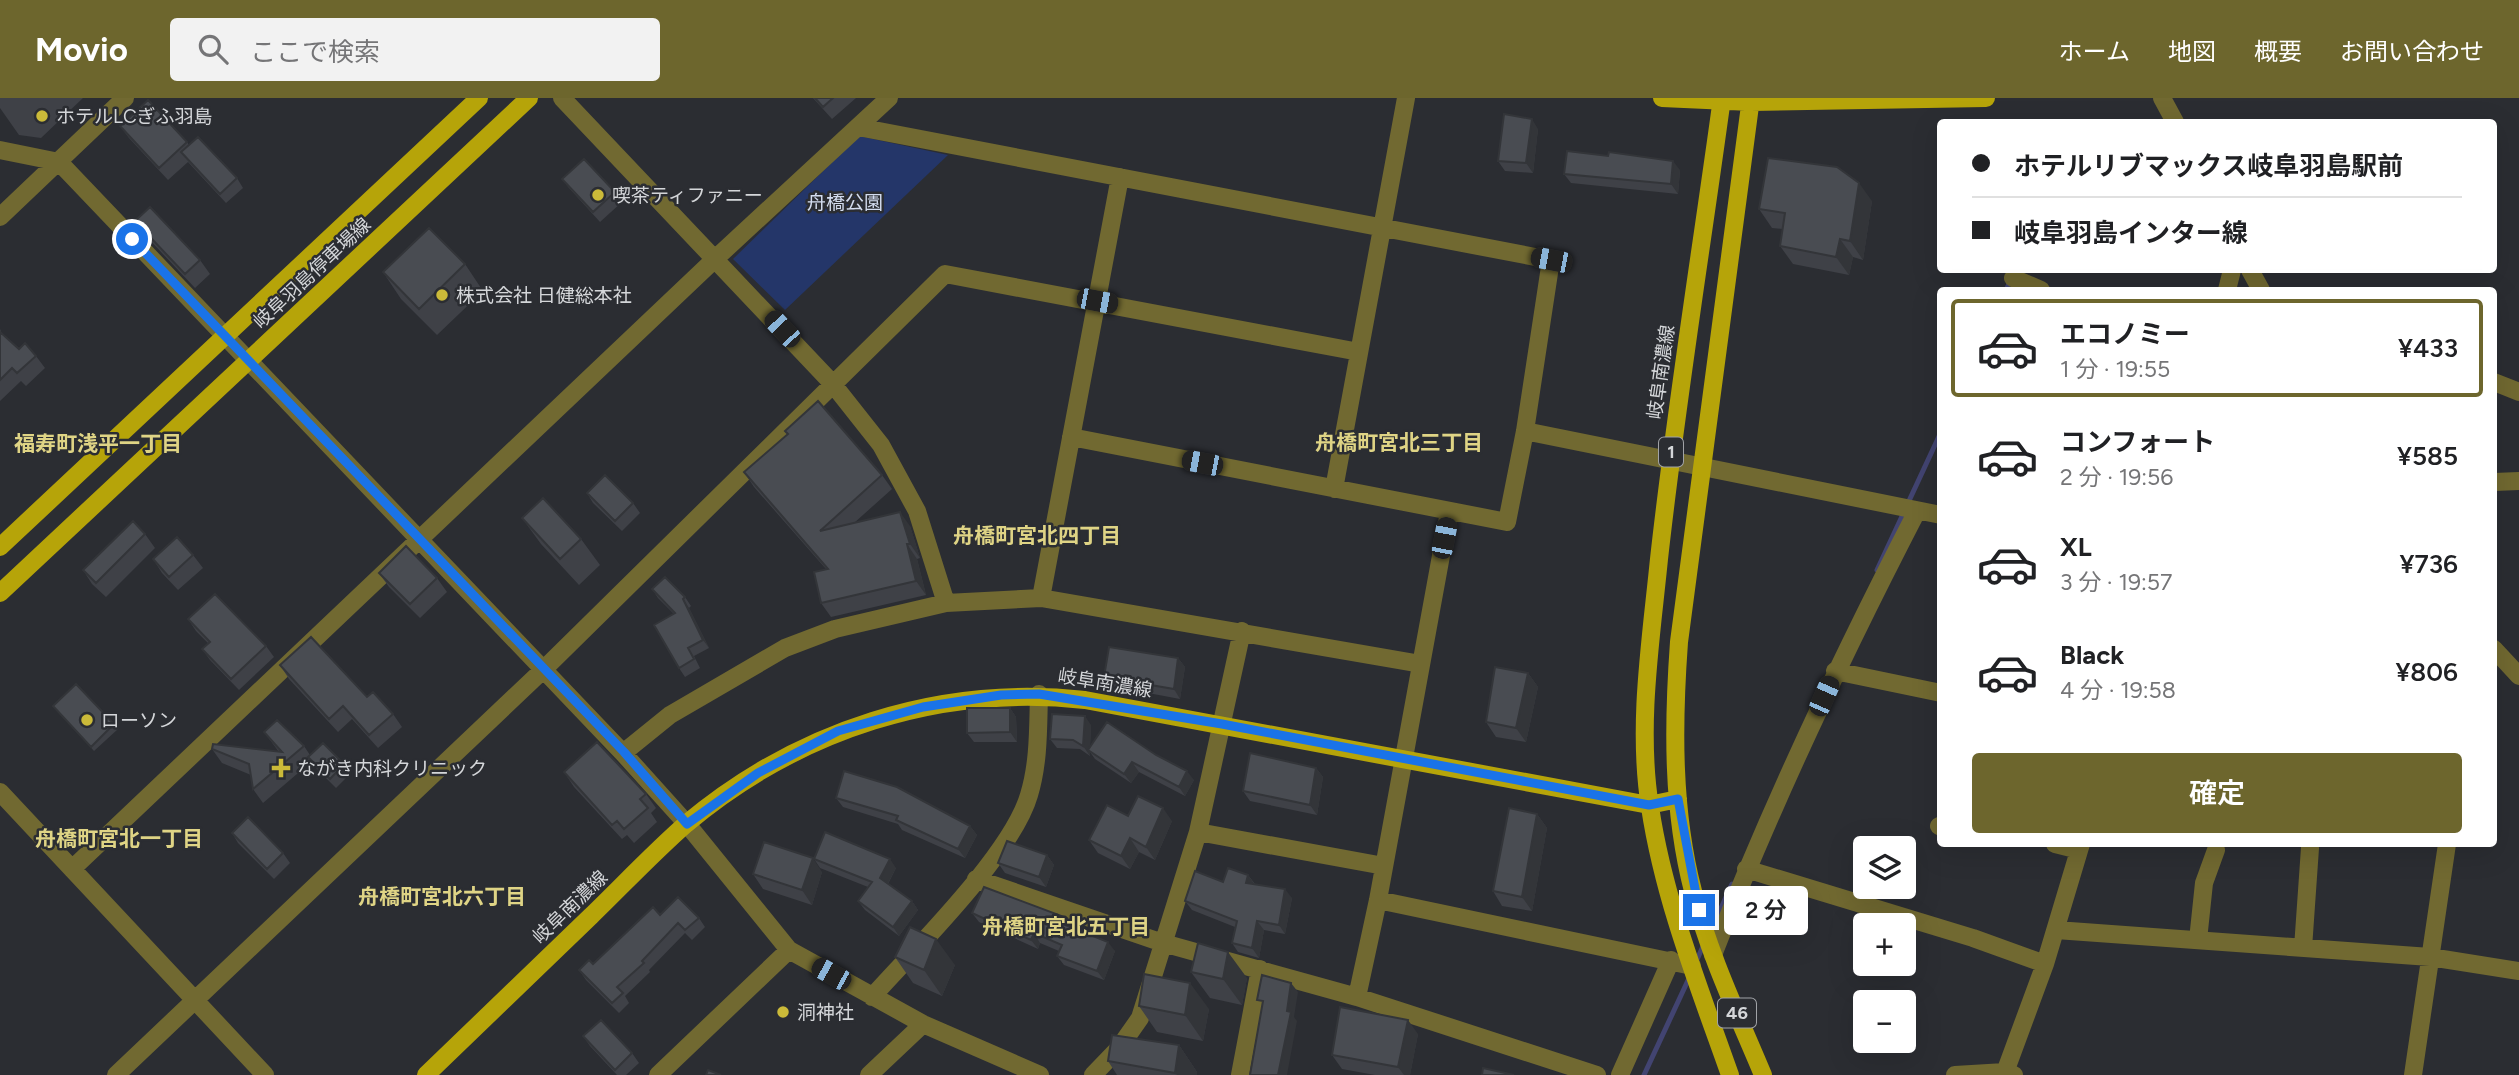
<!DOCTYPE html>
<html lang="ja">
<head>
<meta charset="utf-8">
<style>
  body { margin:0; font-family:Figtree,"Noto Sans JP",sans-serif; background:#f2f2f2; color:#202124; height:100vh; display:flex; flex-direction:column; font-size:26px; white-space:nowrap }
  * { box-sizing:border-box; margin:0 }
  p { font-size:23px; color:#757577 }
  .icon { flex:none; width:38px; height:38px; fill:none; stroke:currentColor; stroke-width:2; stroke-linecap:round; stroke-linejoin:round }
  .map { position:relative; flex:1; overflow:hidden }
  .sheet { position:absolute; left:1937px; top:189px; width:560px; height:560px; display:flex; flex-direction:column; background:#fff; border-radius:7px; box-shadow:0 7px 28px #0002 }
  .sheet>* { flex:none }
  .hud { position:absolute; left:1937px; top:21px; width:560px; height:154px; border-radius:7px; box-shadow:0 7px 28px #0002; display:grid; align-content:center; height:154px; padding:0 35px; background:#fff }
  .controls { position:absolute; left:1853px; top:738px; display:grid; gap:14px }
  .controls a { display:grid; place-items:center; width:63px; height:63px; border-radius:7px; background:#fff; box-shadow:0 7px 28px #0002; font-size:35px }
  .end { position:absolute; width:32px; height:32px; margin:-16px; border:9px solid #1a73e8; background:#fff; box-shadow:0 0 0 4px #fff }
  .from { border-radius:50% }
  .bubble { position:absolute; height:49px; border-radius:7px; background:#fff; box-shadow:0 7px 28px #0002; font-size:23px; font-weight:600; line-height:49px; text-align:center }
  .car { position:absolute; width:21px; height:42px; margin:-21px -10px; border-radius:9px; box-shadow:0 0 5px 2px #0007; background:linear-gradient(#222 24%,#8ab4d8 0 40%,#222 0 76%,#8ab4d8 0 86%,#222 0) }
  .hud b { display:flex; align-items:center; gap:24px; height:66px; font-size:26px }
  .hud b+b { border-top:2px solid #e0e0e0 }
  .hud i { width:18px; height:18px; background:#202124 }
  ul { padding:12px 0 0; list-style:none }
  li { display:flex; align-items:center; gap:21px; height:98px; margin:0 14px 10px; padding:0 21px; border:4px solid transparent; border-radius:7px }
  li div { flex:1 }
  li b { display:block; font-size:26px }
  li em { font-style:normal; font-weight:600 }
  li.on { border-color:#6d662d }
  li>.icon { width:63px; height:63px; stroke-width:1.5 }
  .button { display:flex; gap:14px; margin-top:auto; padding:14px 35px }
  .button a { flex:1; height:80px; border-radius:7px; background:#6d662d; color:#fff; font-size:28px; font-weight:600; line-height:80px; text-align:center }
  header { display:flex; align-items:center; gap:42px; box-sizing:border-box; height:98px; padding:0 35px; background:#6d662d; color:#fff }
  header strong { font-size:33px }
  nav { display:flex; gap:38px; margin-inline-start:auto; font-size:24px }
  .search { width:490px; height:63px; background:#f2f2f2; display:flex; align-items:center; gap:18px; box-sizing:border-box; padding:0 24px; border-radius:7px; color:#757577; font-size:26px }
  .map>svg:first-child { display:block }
  .green { fill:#243669 }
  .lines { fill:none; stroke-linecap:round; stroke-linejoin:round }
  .stream { stroke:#424471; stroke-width:5 }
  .minor { stroke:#716931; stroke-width:18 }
  .major { stroke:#b6a409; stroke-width:18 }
  .wall { fill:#3f4147 }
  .shaded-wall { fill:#333539 }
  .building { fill:#494c52; stroke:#333539; stroke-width:2 }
  .route { stroke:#1a73e8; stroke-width:9 }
  .poi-dot { fill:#cbba39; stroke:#2b2d32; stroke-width:2.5 }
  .labels { text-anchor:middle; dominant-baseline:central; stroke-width:5; stroke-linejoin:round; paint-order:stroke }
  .shield { fill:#2b2d32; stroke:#a1a3a7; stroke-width:2 }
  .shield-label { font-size:18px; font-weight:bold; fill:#d4d6d9 }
  .poi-label { font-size:19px; fill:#d4d6d9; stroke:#2b2d32; text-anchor:start }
  .park-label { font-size:19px; fill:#d3dcef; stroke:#2b2d32 }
  .street-label { font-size:19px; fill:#d4d6d9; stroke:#2b2d32 }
  .neighbourhood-label { font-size:21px; font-weight:bold; fill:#dfd485; stroke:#2b2d32 }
</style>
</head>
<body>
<header>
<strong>Movio</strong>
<div class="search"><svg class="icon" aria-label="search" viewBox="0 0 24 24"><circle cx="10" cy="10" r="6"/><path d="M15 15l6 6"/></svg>ここで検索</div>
<nav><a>ホーム</a><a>地図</a><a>概要</a><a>お問い合わせ</a></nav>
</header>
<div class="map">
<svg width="2519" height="977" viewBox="0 0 2519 977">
  <rect width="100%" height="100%" fill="#2b2d32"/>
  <path class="green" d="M859,38l89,19 -163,155 -52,-51z"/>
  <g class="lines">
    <path class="stream" d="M2006,192l10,-20
      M1908,405l33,-71
      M1877,472l27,-58
      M1710,834l22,-48
      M1695,866l9,-20
      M1644,977l46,-99"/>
    <path class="minor" d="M562,0l270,285 49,62 36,66 29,92
      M2162,0l13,24
      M858,29l693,133 -26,171 -18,91 -436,-85
      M0,52l59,12 564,591 64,71 102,126 134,74 117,51
      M0,119l125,-119
      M2250,172l11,20
      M2013,180l28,12
      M2227,192l5,-20
      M2494,284l25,10
      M1525,333l416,84
      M2494,384l25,-1
      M1334,391l72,-391
      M1041,500l79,-421
      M2494,551l25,27
      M1835,573l106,22
      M623,655l47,-38 115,-67 50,-19 111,-26 95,-5 380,66
      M0,694l265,283
      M1939,728l2,1
      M1198,734l186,34
      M2055,746l24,6
      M72,771l644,-611 173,-160
      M1746,771l227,69 72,26
      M976,781l187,64 194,54 240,78
      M1378,802l314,66
      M2056,832l374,27 89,14
      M2198,842l6,-57 12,-33
      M2303,850l7,-100
      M1713,857c59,-152 129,-299 204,-444
      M872,899c43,-48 140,-143 157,-202 10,-33 9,-67 10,-101
      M1357,899l21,-97 71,-388
      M116,977l428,-406 401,-395 414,78
      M658,977l131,-125
      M869,977l54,-51
      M1093,977l26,-27 21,-30 58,-186 44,-201
      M1240,977l20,-106
      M1620,977l51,-115
      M1955,977l50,-3 9,3
      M2004,977l41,-111 36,-120
      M2413,977l34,-231"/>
    <path class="major" d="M1662,0l89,4 235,-4
      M1722,0c-21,154 -46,307 -63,461 -8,81 -22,167 -9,248 14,93 49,180 80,268
      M1751,0l-72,544c-6,83 -7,168 14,249 16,64 45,124 70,184
      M0,449l479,-449
      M0,495l529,-495
      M426,977c55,-53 110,-106 165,-159 31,-30 62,-63 95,-92 112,-94 254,-140 399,-124l564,105 29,-6"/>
  </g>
  <path class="wall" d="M0,0h83l-42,40 -22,-3 -19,-27z
    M813,0h43l-24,21z
    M120,28l67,16 2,3 48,33 6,10 -17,15 -38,-41 -20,18 -39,-42z
    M1538,31l-5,44 -28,-2 -7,-10z
    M1680,72l-2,24 -107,-11 -7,-9z
    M562,81l53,13 7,10 -22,20 -31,-34z
    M1872,103l-9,59 -10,-3 -4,18 -56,-11 -13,-18 3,-17 -11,-1 -13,-19z
    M135,123l65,39 10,14 -15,14 -50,-53z
    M465,166l18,27 -46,44 -36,-36 -18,-27z
    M0,231l2,5 17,15 17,7 9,12 -19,18 -5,-5 -21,20z
    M785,333l97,44 10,14 -38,34 56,3 10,32 -3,1 9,36 -95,22 -10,-14 5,-34 -72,-82 -10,-15 44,-37z
    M587,395l46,10 7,10 -18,18 -29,-28z
    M522,420l59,21 19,26 -21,20 -38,-41z
    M145,436l10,14 -49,49 -14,-13 -9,-14z
    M193,457l10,13 -25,22 -16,-17 -9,-14z
    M379,475l58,5 10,14 -27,26 -31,-31z
    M652,491l33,8 6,9 -2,2 20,40 -15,8 6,12 -15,9 -6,-9 -5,-54 -16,-16z
    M188,521l78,27 8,11 -35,33 -29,-30 -8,-11 6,-6 -12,-12z
    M1178,560l7,9 -5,32 -69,-13 -7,-9z
    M280,567l87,32 26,17 9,13 -24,21 -26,-29 -14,13 -49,-53z
    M1528,575l10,14 -12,55 -30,-5 -10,-15z
    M53,608l61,18 4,5 -24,22z
    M1010,610l6,9 1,25h-43l-7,-9z
    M1091,627l-1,21 104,34 -9,16 -46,-24 -8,11 -36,-24 -5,-7v4l-10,-7 -23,-1 -7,-9z
    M264,634l40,14 6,9 34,9 7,9 -15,15 -21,-21 -4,-5 -48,41 -10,-14 -2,-14 -29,-12 -10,-14 67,3z
    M1316,670l7,9 -6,38 -67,-14 -7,-10z
    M564,674l82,22 10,14 -5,5 6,9 -23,21 -7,-8 -5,4 -48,-52z
    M836,700l134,28 7,9 -12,23 -63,-28 -4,-6 -55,-17z
    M1537,716l10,14 -15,83 -30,-5 -9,-15z
    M1128,718l44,5 -17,39 -16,-8 -9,17 -32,-16 -9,-13z
    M232,735l51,20 7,10 -16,16 -36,-36z
    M1047,757l7,10 -8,22 -41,-14 -7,-10z
    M814,761l82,9 -8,16 24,17 6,9 -19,26 -34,-26 -7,-9 10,-14 -48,-19z
    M822,774l-10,33 -49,-16 -10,-15z
    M1248,777l7,9 37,14 -7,36 -21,-4 -5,28 -21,-6 -6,-9 3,-16 -43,-17 -7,-9 38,-19z
    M972,815l95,5 7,10 41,23 -11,29 -40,-15 -7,-9 2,-5 -19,-8 -2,6 -59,-27z
    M660,817l39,3 6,9 -13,13 -7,-7 -36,37 1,2 -25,24 4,7 -10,10 -33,-33 -7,-10 14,-6z
    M895,859l60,8 -13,31 -29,-13z
    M1191,874l56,6 -5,27 -32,-7z
    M1139,908l70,3 -6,32 -46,-9z
    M1418,936l-8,41h-35l-33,-6 -10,-14z
    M583,938l49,17 7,10 -13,12h-9l-27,-29z
    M1179,947l18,27v3h-80l-9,-14z"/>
  <path class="shaded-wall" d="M1532,21l6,10 -5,44 -7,-10z
    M1673,63l7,9 -2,24 -7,-10z
    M1859,85l13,18 -9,59 -13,-19z
    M1840,141l13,18 -4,18 -13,-18z
    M900,414l10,14 10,32 -10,-14z
    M907,446l10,15 9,36 -10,-14z
    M683,501l6,9 20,40 -6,-8z
    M1178,560l7,9 -5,32 -6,-10z
    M1528,575l10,14 -12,55 -10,-14z
    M1010,610l6,9 1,25 -7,-10z
    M1085,618l6,9 -1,26 -2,-1 2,2v4l-7,-10z
    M1132,664l7,10 -8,11 -7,-9z
    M1316,670l7,9 -6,38 -7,-10z
    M1187,673l7,9 -9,16 -6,-9z
    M1163,710l9,13 -17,39 -9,-13z
    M1537,716l10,14 -15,83 -10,-14z
    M970,728l7,9 -12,23 -7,-9z
    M1130,740l9,14 -9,17 -9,-13z
    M1047,757l7,10 -8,22 -7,-10z
    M813,760l9,14 -10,33 -10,-15z
    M890,761l6,9 -10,19 -6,-9z
    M1248,777l7,10 -9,-2z
    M1285,791l7,9 -7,36 -6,-9z
    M912,803l6,9 -19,26 -6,-9z
    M1067,820l7,10 -2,6 -7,-9z
    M1257,823l7,9 -5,28 -7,-10z
    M1034,835l6,10 -2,6 -7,-9z
    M936,841l19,26 -13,31 -18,-26z
    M1108,844l7,9 -11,29 -7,-9z
    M1228,854l19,26 -5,27 -19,-26z
    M1190,885l19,26 -6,32 -18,-26z
    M1291,885l7,9 -4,25 3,4 -10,54h-9z
    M1408,922l10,14 -8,41h-6l-6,-8z
    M1179,947l18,27v3h-20l-2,-2z"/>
  <path class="building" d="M815,0h18l-10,9z
    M148,2l39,42 -28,26 -39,-42z
    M1504,16l28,5 -6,44 -28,-2z
    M198,39l39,41 -17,16 -39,-42z
    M1567,53l41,5 1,-4 64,9 -2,23 -107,-10z
    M1768,60l69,9 22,16 -9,58 -10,-2 -4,18 -56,-11 5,-33 -26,-4z
    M584,61l31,33 -22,20 -31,-33z
    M150,109l50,53 -15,14 -50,-53z
    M429,130l36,36 -46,45 -36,-37z
    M0,234l19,17 6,-6 11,13 -19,17 -5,-5 -12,12z
    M818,303l64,74 -62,56 80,-19 10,32h-3l9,37 -95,22 -7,-31 14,-3 -84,-97 44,-38 -3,-3z
    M605,377l28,28 -18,18 -28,-28z
    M543,400l38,41 -21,20 -38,-41z
    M133,423l12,13 -49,49 -13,-13z
    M177,439l16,18 -24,22 -16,-18z
    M406,448l31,32 -27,26 -31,-31z
    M665,479l20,20 -2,2 20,41 -15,8 6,11 -15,9 -25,-43 21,-12 -23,-24z
    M215,496l51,52 -35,33 -29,-30 8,-7 -22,-23z
    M311,539l56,60 6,-5 20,22 -24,21 -26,-29 -14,13 -49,-54z
    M1109,549l69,11 -4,31 -70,-12z
    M1495,569l33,6 -12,55 -30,-6z
    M76,586l38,40 -23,23 -38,-41z
    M967,610h43v24l-43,1z
    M1052,616l33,2 -2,30 -10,-6 -23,-1z
    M277,622l27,26 -51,43 -4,-25 -37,-15 1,-5 69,8 -18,-20z
    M1107,624l49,33 31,16 -8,16 -47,-25 -8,12 -36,-24z
    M597,644l49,52 -6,5 8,9 -24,21 -7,-8 -5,4 -48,-53z
    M323,645l21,21 -14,15 -22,-22z
    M1250,655l66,15 -6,37 -67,-14z
    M844,673l53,16 73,39 -12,23 -62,-29 2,-4 -62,-18z
    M1138,698l25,12 -17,39 -16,-9 -9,18 -32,-16 18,-35 21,11z
    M1509,710l28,6 -15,83 -29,-6z
    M248,719l35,36 -16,16 -35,-36z
    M825,734l65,27 -10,19 32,23 -19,26 -35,-26 14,-19 -58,-23z
    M1007,743l40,14 -8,22 -41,-14z
    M764,744l49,16 -11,32 -49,-16z
    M1228,770l20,7 -2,8 39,6 -6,36 -22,-4 -5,27 -20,-5 5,-22 -52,-20 10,-30 28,11z
    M984,789l83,31 -2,7 43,17 -11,29 -40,-15 5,-11 -28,-12 -3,7 -59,-27z
    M678,799l21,21 -14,12 -7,-7 -36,38 2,2 -27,24 6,6 -11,10 -33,-33 10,-10 4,4 60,-57 7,8z
    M910,829l26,12 -12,31 -29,-13z
    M1198,845l30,9 -5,27 -32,-7z
    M1144,876l46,9 -5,32 -46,-9z
    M1262,877l29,8 -4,28 4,1 -13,63h-28l13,-74 -6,-1z
    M1340,909l68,13 -10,47 -66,-12z
    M601,922l31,33 -17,17 -32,-34z
    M1112,937l67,10 -4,28 -67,-12z
    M1483,970l31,7h-32z
    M708,972l13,5h-15z"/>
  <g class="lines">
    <path class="route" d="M132,141l492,513 63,72 71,-51 80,-42 85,-24 78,-12 38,-1 183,30 427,81 29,-6 21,111"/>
  </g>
  <g class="poi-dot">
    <circle cx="42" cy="18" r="7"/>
    <circle cx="598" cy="97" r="7"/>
    <circle cx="442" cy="197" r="7"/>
    <circle cx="87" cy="622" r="7"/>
    <path d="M277.5 659.5h7v7h7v7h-7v7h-7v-7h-7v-7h7z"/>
    <circle cx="783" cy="914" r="7"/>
  </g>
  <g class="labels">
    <g class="shield">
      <rect x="1659" y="339.5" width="24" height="29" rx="5"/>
      <rect x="1718" y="900.5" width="38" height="29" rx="5"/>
    </g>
    <g class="shield-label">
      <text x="1671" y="354">1</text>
      <text x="1737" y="915">46</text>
    </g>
    <g class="poi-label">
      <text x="56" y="18">ホテルLCぎふ羽島</text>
      <text x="612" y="97">喫茶ティファニー</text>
      <text x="456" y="197">株式会社 日健総本社</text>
      <text x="101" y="622">ローソン</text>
      <text x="297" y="670">ながき内科クリニック</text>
      <text x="797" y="914">洞神社</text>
    </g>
    <g class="park-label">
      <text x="845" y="104">舟橋公園</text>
    </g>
    <g class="street-label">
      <text transform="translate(312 175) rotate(-43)">岐阜羽島停車場線</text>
      <text transform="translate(1661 274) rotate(-82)">岐阜南濃線</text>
      <text transform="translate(1105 585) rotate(9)">岐阜南濃線</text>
      <text transform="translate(570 809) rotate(-44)">岐阜南濃線</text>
    </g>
    <g class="neighbourhood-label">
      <text x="1399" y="344">舟橋町宮北三丁目</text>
      <text x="98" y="345">福寿町浅平一丁目</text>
      <text x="1037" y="437">舟橋町宮北四丁目</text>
      <text x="119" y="740">舟橋町宮北一丁目</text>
      <text x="442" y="798">舟橋町宮北六丁目</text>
      <text x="1066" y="828">舟橋町宮北五丁目</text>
    </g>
  </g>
</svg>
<div class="controls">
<a><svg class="icon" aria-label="layers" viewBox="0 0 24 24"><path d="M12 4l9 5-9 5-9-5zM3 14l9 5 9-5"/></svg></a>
<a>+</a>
<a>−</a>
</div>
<i class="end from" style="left:132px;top:141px"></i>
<i class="end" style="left:1699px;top:812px"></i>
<div class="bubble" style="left:1724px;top:788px;width:84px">2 分</div>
<i class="car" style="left:1551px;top:162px;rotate:281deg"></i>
<i class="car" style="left:1097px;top:203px;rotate:101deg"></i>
<i class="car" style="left:782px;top:231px;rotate:317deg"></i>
<i class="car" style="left:1202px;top:365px;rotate:281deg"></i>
<i class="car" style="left:1444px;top:440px;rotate:11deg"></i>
<i class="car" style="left:1824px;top:598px;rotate:24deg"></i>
<i class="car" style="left:831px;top:876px;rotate:299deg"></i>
<div class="hud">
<b><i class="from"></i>ホテルリブマックス岐阜羽島駅前</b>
<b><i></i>岐阜羽島インター線</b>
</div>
<section class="sheet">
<ul>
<li class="on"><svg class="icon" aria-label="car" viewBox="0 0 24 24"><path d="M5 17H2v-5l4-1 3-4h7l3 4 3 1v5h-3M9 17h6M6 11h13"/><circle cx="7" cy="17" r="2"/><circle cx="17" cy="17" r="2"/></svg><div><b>エコノミー</b><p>1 分 · 19:55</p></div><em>¥433</em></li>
<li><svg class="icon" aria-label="car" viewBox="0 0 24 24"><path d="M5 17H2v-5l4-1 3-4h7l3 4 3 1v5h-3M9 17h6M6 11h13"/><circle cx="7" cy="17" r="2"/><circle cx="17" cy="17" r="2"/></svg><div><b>コンフォート</b><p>2 分 · 19:56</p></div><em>¥585</em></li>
<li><svg class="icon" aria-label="car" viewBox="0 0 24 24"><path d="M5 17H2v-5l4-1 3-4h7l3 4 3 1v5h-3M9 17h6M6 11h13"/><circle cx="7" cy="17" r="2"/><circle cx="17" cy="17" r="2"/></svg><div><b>XL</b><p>3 分 · 19:57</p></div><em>¥736</em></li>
<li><svg class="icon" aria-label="car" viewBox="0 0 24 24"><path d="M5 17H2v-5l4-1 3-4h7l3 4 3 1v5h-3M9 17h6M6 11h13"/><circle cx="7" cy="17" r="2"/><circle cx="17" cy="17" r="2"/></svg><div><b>Black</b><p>4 分 · 19:58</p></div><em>¥806</em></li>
</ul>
<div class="button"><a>確定</a></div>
</section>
</div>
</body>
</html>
